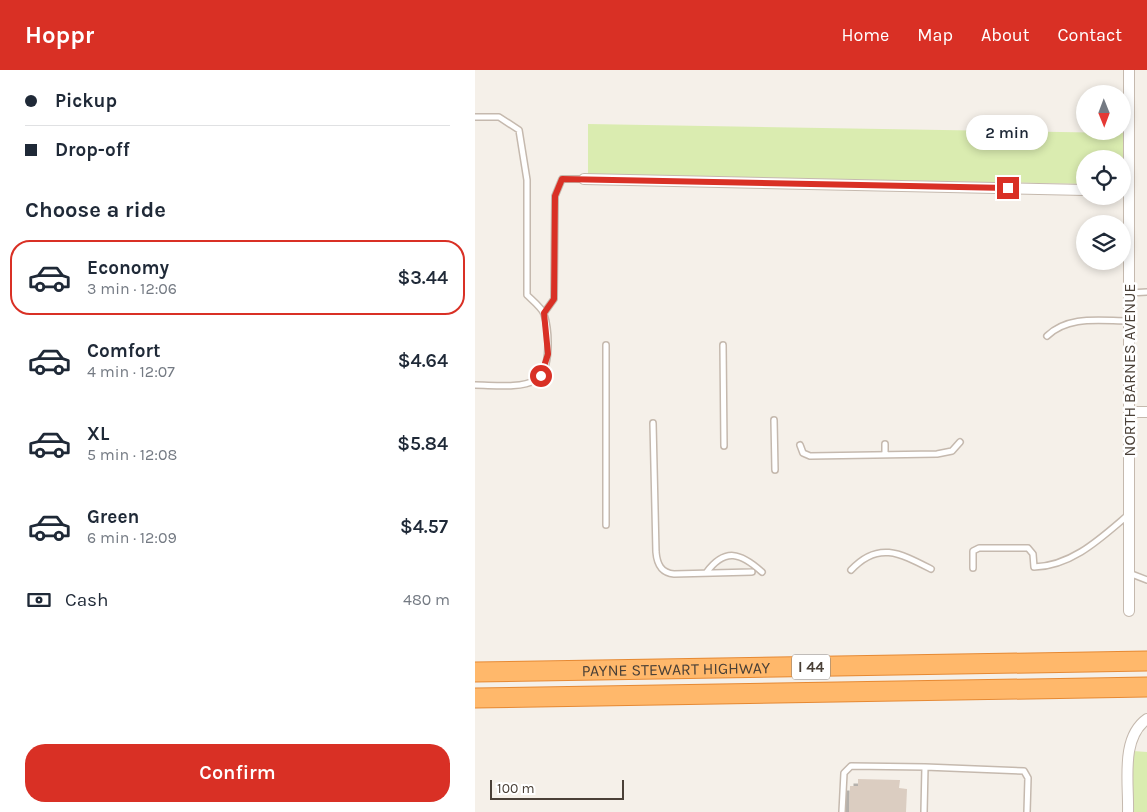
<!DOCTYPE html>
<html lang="en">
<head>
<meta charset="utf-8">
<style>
  body { margin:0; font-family:Karla,sans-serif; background:#f2f2f3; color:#1f2937; height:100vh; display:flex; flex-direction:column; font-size:19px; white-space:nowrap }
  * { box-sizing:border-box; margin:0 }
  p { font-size:16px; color:#747a83 }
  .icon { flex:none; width:28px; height:28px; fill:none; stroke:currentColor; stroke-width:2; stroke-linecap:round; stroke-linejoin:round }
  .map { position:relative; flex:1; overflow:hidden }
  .panel { display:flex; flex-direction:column; background:#fff; width:475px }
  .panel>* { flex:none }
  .guide { display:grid; align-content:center; height:110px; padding:0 25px; background:#fff }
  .needle { width:32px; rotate:179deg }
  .buttons { position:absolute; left:601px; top:15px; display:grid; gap:10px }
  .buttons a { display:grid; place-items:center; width:55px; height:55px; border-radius:50%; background:#fff; box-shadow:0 2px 8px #0003; font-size:25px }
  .scale { position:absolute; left:15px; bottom:12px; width:134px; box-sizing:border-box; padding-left:5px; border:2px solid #4a4037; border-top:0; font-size:14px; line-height:18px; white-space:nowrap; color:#4a4037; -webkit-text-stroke:4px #fff; paint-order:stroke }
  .end { position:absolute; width:22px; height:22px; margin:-11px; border:6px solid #d93025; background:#fff; box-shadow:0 0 0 2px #fff }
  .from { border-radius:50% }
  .bubble { position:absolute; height:35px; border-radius:18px; background:#fff; box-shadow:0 2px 8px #0003; font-size:16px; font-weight:600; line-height:35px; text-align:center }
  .guide b { display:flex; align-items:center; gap:18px; height:48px; font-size:19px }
  .guide b+b { border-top:1px solid #e0e1e3 }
  .guide i { width:12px; height:12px; background:#1f2937 }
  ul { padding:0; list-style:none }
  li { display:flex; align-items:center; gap:15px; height:75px; margin:0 10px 8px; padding:0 15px; border:2px solid transparent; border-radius:20px }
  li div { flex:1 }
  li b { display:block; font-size:19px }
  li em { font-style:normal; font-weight:600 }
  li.current { border-color:#d93025 }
  li>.icon { width:45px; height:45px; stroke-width:1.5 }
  h2 { padding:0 25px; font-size:22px; line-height:60px }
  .pay { display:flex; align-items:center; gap:12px; height:55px; padding:0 25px; font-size:19px }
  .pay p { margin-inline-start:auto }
  .cta { display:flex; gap:10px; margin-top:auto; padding:10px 25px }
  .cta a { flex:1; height:58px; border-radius:20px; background:#d93025; color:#fff; font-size:20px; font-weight:600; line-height:58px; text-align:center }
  header { display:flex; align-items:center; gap:30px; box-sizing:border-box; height:70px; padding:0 25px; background:#d93025; color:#fff }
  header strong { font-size:24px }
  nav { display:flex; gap:28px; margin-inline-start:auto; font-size:18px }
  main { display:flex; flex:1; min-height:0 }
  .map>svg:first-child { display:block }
  .green { fill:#daecb0 }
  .building { fill:#dbcdc1; filter:url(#shadow) }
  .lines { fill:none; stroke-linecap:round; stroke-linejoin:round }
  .service-casing { stroke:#c5b9ae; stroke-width:8 }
  .minor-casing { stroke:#c5b9ae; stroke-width:12 }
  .motorway-casing { stroke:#e68933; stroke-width:21 }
  .service { stroke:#fff; stroke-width:5 }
  .minor { stroke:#fff; stroke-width:10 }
  .motorway { stroke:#ffb86b; stroke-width:19 }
  .route { stroke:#d93025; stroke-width:6 }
  .labels { text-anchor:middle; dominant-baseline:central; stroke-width:5; stroke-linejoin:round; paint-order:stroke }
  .shield { fill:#fff; stroke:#807973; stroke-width:1 }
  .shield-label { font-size:15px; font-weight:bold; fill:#4a4037 }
  .street-label { font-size:16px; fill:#4a4037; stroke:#fff }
</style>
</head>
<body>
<header>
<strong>Hoppr</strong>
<nav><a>Home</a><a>Map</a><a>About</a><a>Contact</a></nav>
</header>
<main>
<section class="panel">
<div class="guide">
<b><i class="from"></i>Pickup</b>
<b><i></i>Drop-off</b>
</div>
<h2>Choose a ride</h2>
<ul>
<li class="current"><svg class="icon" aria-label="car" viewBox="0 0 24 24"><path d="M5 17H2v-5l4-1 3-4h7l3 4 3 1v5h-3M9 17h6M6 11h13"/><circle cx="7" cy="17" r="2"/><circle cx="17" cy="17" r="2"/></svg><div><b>Economy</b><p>3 min · 12:06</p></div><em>$3.44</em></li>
<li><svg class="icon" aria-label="car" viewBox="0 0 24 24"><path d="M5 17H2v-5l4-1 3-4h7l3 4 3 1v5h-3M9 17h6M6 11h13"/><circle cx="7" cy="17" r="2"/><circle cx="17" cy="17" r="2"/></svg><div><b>Comfort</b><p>4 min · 12:07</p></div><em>$4.64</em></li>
<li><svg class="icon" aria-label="car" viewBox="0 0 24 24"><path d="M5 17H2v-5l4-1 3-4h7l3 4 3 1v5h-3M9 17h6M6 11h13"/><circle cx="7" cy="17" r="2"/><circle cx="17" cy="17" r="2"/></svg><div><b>XL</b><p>5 min · 12:08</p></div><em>$5.84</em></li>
<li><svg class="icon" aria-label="car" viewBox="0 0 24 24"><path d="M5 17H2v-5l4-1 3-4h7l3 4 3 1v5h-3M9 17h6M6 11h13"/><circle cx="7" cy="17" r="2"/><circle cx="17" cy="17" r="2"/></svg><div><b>Green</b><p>6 min · 12:09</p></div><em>$4.57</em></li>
</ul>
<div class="pay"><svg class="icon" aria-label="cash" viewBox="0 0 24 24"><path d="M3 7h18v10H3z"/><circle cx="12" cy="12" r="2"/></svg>Cash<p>480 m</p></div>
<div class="cta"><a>Confirm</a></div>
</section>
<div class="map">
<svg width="672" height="742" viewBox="0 0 672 742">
  <defs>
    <filter id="shadow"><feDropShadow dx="-4.5" dy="4.5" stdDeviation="0" flood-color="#0004"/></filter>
  </defs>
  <rect width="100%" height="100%" fill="#f5f0e9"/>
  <path class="green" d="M113,54l532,9h4v48l-1,3v-25h-38v25l-497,-10z
    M658,681l14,1v60h-14z"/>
  <path class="building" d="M383,709l42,1 -1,8 8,1 -1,23h-57l1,-26h8z"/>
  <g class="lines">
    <defs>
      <path id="service" d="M0,47h24l20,13 8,50v115c5,5 15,13 17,19 5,16 8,56 -8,66 -17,9 -43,5 -61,5
        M654,223l18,-1
        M69,243l10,-14 1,-103 7,-17h22
        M572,266c22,-21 53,-15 82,-15
        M248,275l1,101
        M299,350l1,50
        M178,353l3,129c1,12 5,21 18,22l78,-2
        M410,374v11
        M325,375l3,8 7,3 127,-2 15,-3 8,-9
        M131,455v-180
        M498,498v-17l6,-3h49l5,6 1,13c38,-1 67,-29 94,-52
        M376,500c27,-29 49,-17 80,-1
        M231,503c19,-26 35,-20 56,-1
        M654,503l18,7
        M367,742l2,-39 7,-7 74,1
        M449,742l1,-45 99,4 4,7 -1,34"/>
      <path id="minor" d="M109,109l501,11
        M654,342h18
        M654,541v-541
        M653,742c1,-29 -8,-74 19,-93"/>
      <g id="motorway">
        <path id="s1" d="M0,602l672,-11"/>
        <path d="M0,628l672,-11"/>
      </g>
    </defs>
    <use href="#service" class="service-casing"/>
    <use href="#minor" class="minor-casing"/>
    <use href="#motorway" class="motorway-casing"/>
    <use href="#service" class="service"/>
    <use href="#minor" class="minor"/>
    <use href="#motorway" class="motorway"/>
  </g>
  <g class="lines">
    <path class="route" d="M66,306l7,-22 -4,-41 10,-14 1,-103 7,-17 446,9"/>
  </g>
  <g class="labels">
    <rect class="shield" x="317" y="584.5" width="38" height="25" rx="4"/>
    <g class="shield-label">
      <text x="336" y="597">I 44</text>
    </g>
    <g class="street-label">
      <text transform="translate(654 300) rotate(-90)">NORTH BARNES AVENUE</text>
      <text stroke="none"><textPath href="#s1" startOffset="201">PAYNE STEWART HIGHWAY</textPath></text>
    </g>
  </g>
</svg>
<div class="buttons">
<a><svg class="needle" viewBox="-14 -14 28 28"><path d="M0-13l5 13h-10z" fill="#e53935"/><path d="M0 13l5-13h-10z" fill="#747a83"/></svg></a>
<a><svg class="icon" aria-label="locate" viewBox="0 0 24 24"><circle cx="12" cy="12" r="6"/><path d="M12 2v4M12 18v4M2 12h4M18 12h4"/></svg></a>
<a><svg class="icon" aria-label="layers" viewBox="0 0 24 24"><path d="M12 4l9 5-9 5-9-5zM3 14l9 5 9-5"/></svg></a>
</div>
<div class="scale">100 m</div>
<i class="end from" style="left:66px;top:306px"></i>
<i class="end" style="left:533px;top:118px"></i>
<div class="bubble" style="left:491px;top:45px;width:82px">2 min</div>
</div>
</main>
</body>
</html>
